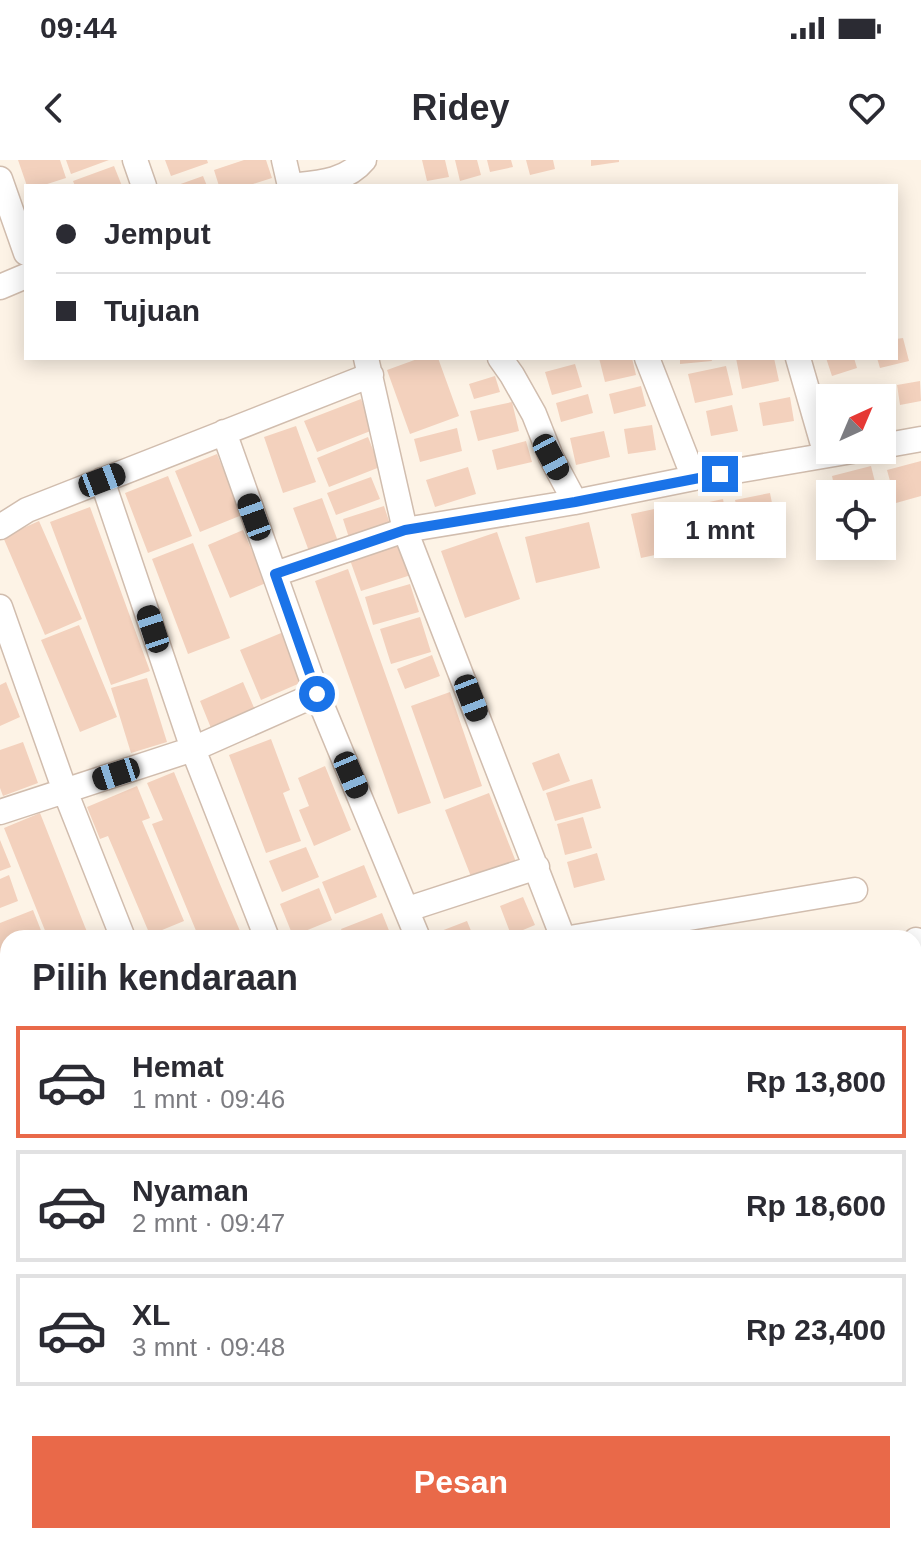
<!DOCTYPE html>
<html lang="id">
<head>
<meta charset="utf-8">
<style>
  body { margin:0; font-family:Arial,sans-serif; background:#f7f7f7; color:#2b2b33; height:100vh; display:flex; flex-direction:column; font-size:30px; white-space:nowrap }
  * { box-sizing:border-box; margin:0 }
  p { font-size:26px; color:#7c7c81 }
  .icon { flex:none; width:44px; height:44px; fill:none; stroke:currentColor; stroke-width:2; stroke-linecap:round; stroke-linejoin:round }
  .map { position:relative; flex:1; overflow:hidden }
  .details { position:absolute; left:0px; top:770px; width:922px; height:614px; display:flex; flex-direction:column; background:#fff; border-radius:24px 24px 0 0; box-shadow:0 4px 20px #0003 }
  .details>* { flex:none }
  .banner { position:absolute; left:24px; top:24px; width:874px; height:176px; border-radius:0px; box-shadow:0 4px 20px #0003; display:grid; align-content:center; height:176px; padding:0 32px; background:#fff }
  .needle { width:52px; rotate:44deg }
  .buttons { position:absolute; left:816px; top:224px; display:grid; gap:16px }
  .buttons a { display:grid; place-items:center; width:80px; height:80px; border-radius:0px; background:#fff; box-shadow:0 4px 20px #0003; font-size:40px }
  .end { position:absolute; width:36px; height:36px; margin:-18px; border:10px solid #1a73e8; background:#fff; box-shadow:0 0 0 4px #fff }
  .from { border-radius:50% }
  .bubble { position:absolute; height:56px; border-radius:0px; background:#fff; box-shadow:0 4px 20px #0003; font-size:26px; font-weight:600; line-height:56px; text-align:center }
  .car { position:absolute; width:24px; height:48px; margin:-24px -12px; border-radius:10px; box-shadow:0 0 6px 2px #0007; background:linear-gradient(#222 24%,#8ab4d8 0 40%,#222 0 76%,#8ab4d8 0 86%,#222 0) }
  .banner b { display:flex; align-items:center; gap:28px; height:76px; font-size:30px }
  .banner b+b { border-top:2px solid #e1e1e2 }
  .banner i { width:20px; height:20px; background:#2b2b33 }
  ul { padding:0; list-style:none }
  li { display:flex; align-items:center; gap:24px; height:112px; margin:0 16px 12px; padding:0 16px; border:4px solid #e1e1e2; border-radius:0px }
  li div { flex:1 }
  li b { display:block; font-size:30px }
  li em { font-style:normal; font-weight:600 }
  li.on { border-color:#e96949 }
  li>.icon { width:72px; height:72px; stroke-width:1.5 }
  h2 { padding:0 32px; font-size:36px; line-height:96px }
  .primary-button { display:flex; gap:16px; margin-top:auto; padding:16px 32px }
  .primary-button a { flex:1; height:92px; border-radius:0px; background:#e96949; color:#fff; font-size:32px; font-weight:600; line-height:92px; text-align:center }
  .status { display:flex; justify-content:space-between; align-items:center; height:56px; padding:0 40px; background:#fff; direction:ltr }
  .status svg { height:22px; fill:currentColor }
  header { display:flex; justify-content:space-between; align-items:center; height:104px; padding:0 32px; background:#fff; font-size:36px; font-weight:600 }
  .map>svg:first-child { display:block }
  .building { fill:#f3d1bd }
  .lines { fill:none; stroke-linecap:round; stroke-linejoin:round }
  .minor-casing { stroke:#d1bdae; stroke-width:27 }
  .minor { stroke:#fff; stroke-width:24 }
  .route { stroke:#1a73e8; stroke-width:10 }
</style>
</head>
<body>
<div class="status"><b>09:44</b><svg viewBox="0 0 49 12"><path d="M0 12V9h3v3zM5 12V6h3v6zM10 12V3h3v9zM15 12V0h3v12zM26 1h20v11H26zM47 4h2v5h-2z"/></svg></div>
<header><svg class="icon" aria-label="back" viewBox="0 0 24 24"><path d="M15 5l-7 7 7 7"/></svg>Ridey<svg class="icon" aria-label="heart" viewBox="0 0 24 24"><path d="M12 20l-8-8c-3-5 5-10 8-4 3-6 11-1 8 4z"/></svg></header>
<div class="map">
<svg width="921" height="1383" viewBox="0 0 921 1383">
  <rect width="100%" height="100%" fill="#fdf3e6"/>
  <path class="building" d="M18,0h42l6,18 -25,8h-14z
    M66,0h43l-38,14z
    M165,0h42l1,3 -37,13z
    M244,0h22l6,18 -25,8h-28l-5,-16z
    M422,0h23l4,17 -22,4z
    M455,0h22l4,15 -21,6z
    M487,0h24l2,7 -23,5z
    M526,0h27l2,9 -25,6z
    M591,0h28v2l-28,4z
    M114,6l8,20h-47l-2,-5z
    M203,16l4,10h-32z
    M903,178l6,23 -29,7 -3,-10h19v-19z
    M420,198h18l21,58 -49,18 -23,-64z
    M599,198h33l4,17 -31,7z
    M680,198h31l1,3 -32,3z
    M736,198h38l5,23 -37,8z
    M826,198h28l3,10 -25,8z
    M575,204l7,23 -30,8 -7,-23z
    M726,206l7,29 -38,8 -7,-29z
    M495,216l5,16 -26,7 -5,-15z
    M920,221l1,20 -21,4 -3,-20z
    M641,226l5,20 -32,8 -5,-20z
    M865,228l2,10h-34v-1z
    M588,234l5,19 -32,9 -5,-19z
    M790,237l4,24 -31,5 -4,-23z
    M361,239l12,31 -56,22 -13,-31z
    M512,242l7,29 -41,10 -8,-30z
    M732,245l6,26 -27,5 -5,-25z
    M652,265l4,25 -28,4 -4,-25z
    M296,266l20,56 -33,11 -19,-56z
    M457,268l5,23 -42,11 -6,-23z
    M604,271l6,26 -34,8 -6,-27z
    M368,277l12,30 -51,20 -12,-29z
    M526,281l6,21 -35,8 -5,-20z
    M217,294l25,61 -42,17 -25,-61z
    M921,301v35l-25,7 -9,-33z
    M871,306l7,28h-42l-4,-18z
    M468,307l8,27 -41,13 -9,-27z
    M168,316l24,60 -44,17 -23,-60z
    M371,317l9,22 -44,16 -9,-22z
    M770,333l8,40 -34,7 -9,-40z
    M322,338l17,46 -29,10 -17,-46z
    M723,339l7,39 -23,4 -7,-38z
    M384,346l8,24 -41,14 -8,-25z
    M90,347l60,164 -39,14 -61,-163z
    M659,348l10,44 -28,6 -10,-44z
    M39,361l43,98 -37,16 -42,-98z
    M589,362l11,46 -64,15 -11,-46z
    M243,370l23,53 -36,15 -22,-53z
    M497,372l23,67 -55,19 -24,-67z
    M193,383l37,95 -42,16 -36,-95z
    M401,384l10,31 -50,16 -11,-31z
    M348,409l83,234 -33,11 -83,-233z
    M410,424l9,28 -46,13 -8,-28z
    M420,457l11,35 -40,12 -11,-35z
    M79,465l38,92 -37,15 -39,-92z
    M286,471l21,49 -46,20 -21,-50z
    M432,495l8,21 -35,13 -8,-20z
    M147,518l20,64 -36,11 -20,-65z
    M6,522l14,35 -20,9v-41z
    M243,522l12,28 -44,18 -11,-27z
    M450,532l32,94 -38,13 -33,-93z
    M271,579l19,51 -7,3 18,48 -35,12 -37,-98z
    M23,582l15,41 -35,13 -3,-8v-38z
    M559,593l11,28 -27,10 -11,-28z
    M325,606l26,64 -37,16 -15,-36 10,-4 -11,-28z
    M174,612l45,110 24,56h-44l-47,-114 11,-4 -16,-37z
    M592,619l9,29 -46,13 -9,-28z
    M137,626l13,32 -8,3 42,100 -34,14 -42,-99 -8,3 -13,-32z
    M489,633l27,69 -44,17 -27,-69z
    M40,653l45,114 5,11h-42l-44,-110z
    M583,657l9,31 -27,7 -8,-31z
    M0,680l11,27 -11,4z
    M306,687l13,30 -37,15 -13,-31z
    M597,693l8,27 -31,8 -7,-26z
    M364,705l13,32 -42,17 -13,-32z
    M9,715l9,26 -18,7v-29z
    M319,728l13,32 -39,16 -13,-32z
    M523,737l12,28 -24,10 -11,-29z
    M33,750l11,28h-36v21l-5,2 -3,-9v-29z
    M382,753l10,25h-47l-4,-9z
    M467,761l7,17h-31l-2,-7z
    M921,891v50l-7,-18v-29z
    M921,1036v59l-7,3v-59z
    M0,1232l8,16v37l-8,4z
    M921,1275v42l-4,2 -3,-8v-22l4,-2 -4,-9z
    M8,1334v28l-8,-17v-7z
    M234,1376h85l2,4 -7,3h-96z
    M524,1376h74l3,7h-74z
    M685,1376h78l3,7h-79z"/>
  <g class="lines">
    <defs>
      <path id="minor" d="M135,0l9,26
        M284,0l6,26
        M0,19l26,74
        M290,26c27,-3 56,-4 74,-26
        M0,127l26,-11
        M366,198l39,172 158,408
        M500,198l12,17 22,39 17,43 24,45 119,-24 164,-28
        M647,198l47,120
        M798,198l28,97
        M224,272l93,262 101,244
        M882,286l39,-7
        M102,320l91,269 74,189
        M0,367l27,-17 344,-135
        M275,414l130,-44 170,-28
        M0,447l65,184 58,147
        M0,652l193,-63 124,-55
        M408,749l129,-42
        M570,778l285,-48
        M916,780l5,11
        M0,837l8,20
        M0,971l8,-2
        M0,994l8,21
        M914,1025l7,-3
        M914,1179l7,-3
        M914,1348l7,-3
        M144,1376l3,7
        M664,1376l3,7
        M440,1383l16,-7
        M840,1383l1,-3 7,-4"/>
    </defs>
    <use href="#minor" class="minor-casing"/>
    <use href="#minor" class="minor"/>
  </g>
  <g class="lines">
    <path class="route" d="M317,534l-42,-120 130,-44 170,-28 145,-28"/>
  </g>
</svg>
<div class="buttons">
<a><svg class="needle" viewBox="-14 -14 28 28"><path d="M0-13l5 13h-10z" fill="#e53935"/><path d="M0 13l5-13h-10z" fill="#7c7c81"/></svg></a>
<a><svg class="icon" aria-label="locate" viewBox="0 0 24 24"><circle cx="12" cy="12" r="6"/><path d="M12 2v4M12 18v4M2 12h4M18 12h4"/></svg></a>
</div>
<i class="end from" style="left:317px;top:534px"></i>
<i class="end" style="left:720px;top:314px"></i>
<div class="bubble" style="left:654px;top:342px;width:132px">1 mnt</div>
<i class="car" style="left:551px;top:297px;rotate:152deg"></i>
<i class="car" style="left:102px;top:320px;rotate:69deg"></i>
<i class="car" style="left:254px;top:357px;rotate:340deg"></i>
<i class="car" style="left:153px;top:469px;rotate:342deg"></i>
<i class="car" style="left:471px;top:538px;rotate:159deg"></i>
<i class="car" style="left:116px;top:614px;rotate:252deg"></i>
<i class="car" style="left:351px;top:615px;rotate:157deg"></i>
<div class="banner">
<b><i class="from"></i>Jemput</b>
<b><i></i>Tujuan</b>
</div>
<section class="details">
<h2>Pilih kendaraan</h2>
<ul>
<li class="on"><svg class="icon" aria-label="car" viewBox="0 0 24 24"><path d="M5 17H2v-5l4-1 3-4h7l3 4 3 1v5h-3M9 17h6M6 11h13"/><circle cx="7" cy="17" r="2"/><circle cx="17" cy="17" r="2"/></svg><div><b>Hemat</b><p>1 mnt · 09:46</p></div><em>Rp 13,800</em></li>
<li><svg class="icon" aria-label="car" viewBox="0 0 24 24"><path d="M5 17H2v-5l4-1 3-4h7l3 4 3 1v5h-3M9 17h6M6 11h13"/><circle cx="7" cy="17" r="2"/><circle cx="17" cy="17" r="2"/></svg><div><b>Nyaman</b><p>2 mnt · 09:47</p></div><em>Rp 18,600</em></li>
<li><svg class="icon" aria-label="car" viewBox="0 0 24 24"><path d="M5 17H2v-5l4-1 3-4h7l3 4 3 1v5h-3M9 17h6M6 11h13"/><circle cx="7" cy="17" r="2"/><circle cx="17" cy="17" r="2"/></svg><div><b>XL</b><p>3 mnt · 09:48</p></div><em>Rp 23,400</em></li>
</ul>
<div class="primary-button"><a>Pesan</a></div>
</section>
</div>
</body>
</html>
